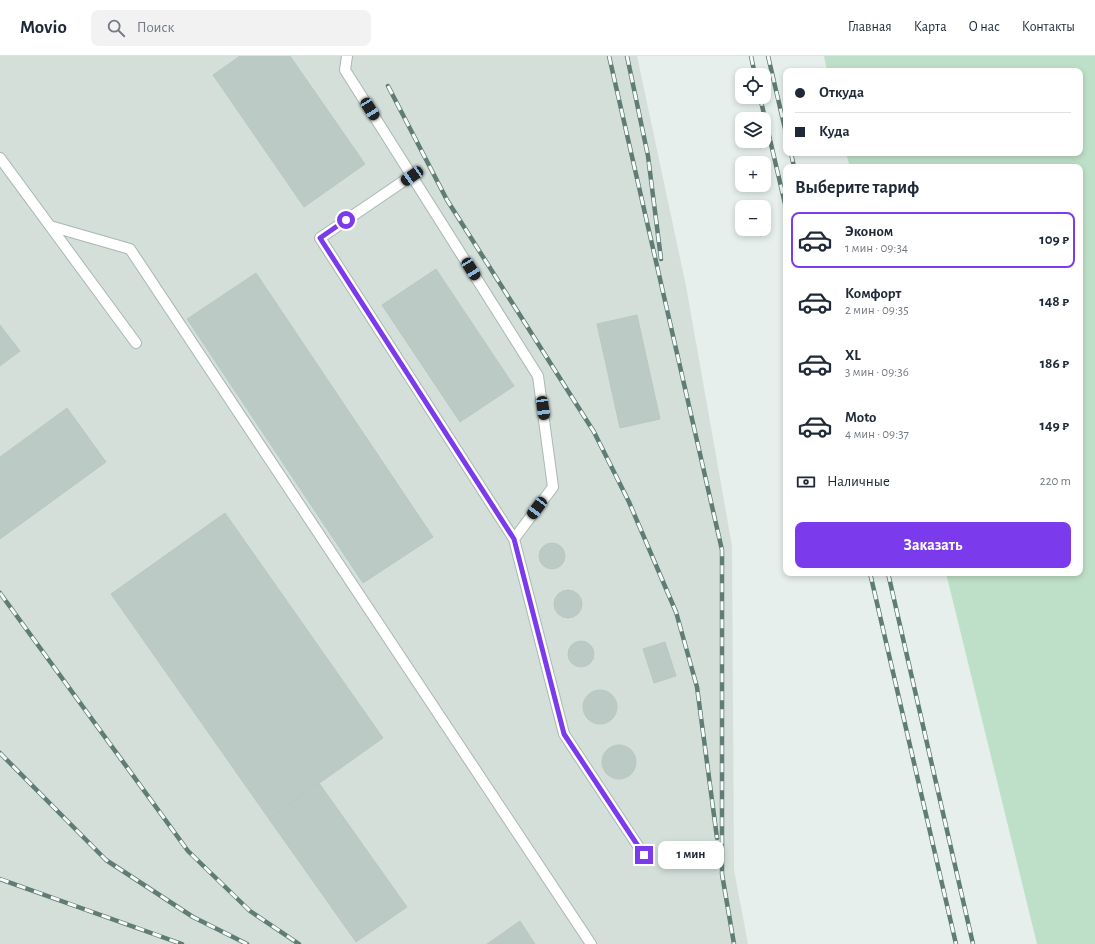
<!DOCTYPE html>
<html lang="ru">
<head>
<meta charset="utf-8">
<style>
  body { margin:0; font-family:"Alegreya Sans",sans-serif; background:#f2f2f3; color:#1f2937; height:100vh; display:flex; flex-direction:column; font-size:15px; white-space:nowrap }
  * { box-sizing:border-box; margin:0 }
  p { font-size:13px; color:#747a83 }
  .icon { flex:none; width:22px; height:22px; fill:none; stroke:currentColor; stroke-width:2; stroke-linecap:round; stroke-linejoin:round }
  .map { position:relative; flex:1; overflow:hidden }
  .side { position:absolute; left:783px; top:108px; width:300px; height:412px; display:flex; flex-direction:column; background:#fff; border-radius:8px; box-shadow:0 2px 6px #0003 }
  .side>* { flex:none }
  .top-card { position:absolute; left:783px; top:12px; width:300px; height:88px; border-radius:8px; box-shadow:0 2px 6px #0003; display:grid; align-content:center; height:88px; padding:0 12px; background:#fff }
  .buttons { position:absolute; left:735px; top:12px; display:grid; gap:8px }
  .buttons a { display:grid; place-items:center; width:36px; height:36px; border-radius:8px; background:#fff; box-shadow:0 2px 6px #0003; font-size:20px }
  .end { position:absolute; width:18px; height:18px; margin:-9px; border:5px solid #7c3aed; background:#fff; box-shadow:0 0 0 2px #fff }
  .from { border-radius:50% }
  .bubble { position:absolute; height:28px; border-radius:8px; background:#fff; box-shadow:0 2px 6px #0003; font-size:13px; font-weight:700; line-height:28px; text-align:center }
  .car { position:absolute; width:12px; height:24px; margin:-12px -6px; border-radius:5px; box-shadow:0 0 3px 1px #0007; background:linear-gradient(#222 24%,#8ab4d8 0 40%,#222 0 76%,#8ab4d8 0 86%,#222 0) }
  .top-card b { display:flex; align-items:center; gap:14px; height:38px; font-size:15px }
  .top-card b+b { border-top:1px solid #e0e1e3 }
  .top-card i { width:10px; height:10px; background:#1f2937 }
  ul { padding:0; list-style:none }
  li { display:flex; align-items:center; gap:12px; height:56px; margin:0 8px 6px; padding:0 4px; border:2px solid transparent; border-radius:8px }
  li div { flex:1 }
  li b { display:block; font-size:15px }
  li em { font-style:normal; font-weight:700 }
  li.selected { border-color:#7c3aed }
  li>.icon { width:36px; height:36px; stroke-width:1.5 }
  h2 { padding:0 12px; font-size:18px; line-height:48px }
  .pay { display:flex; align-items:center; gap:10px; height:44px; padding:0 12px; font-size:15px }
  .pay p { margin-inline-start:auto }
  .cta { display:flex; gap:8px; margin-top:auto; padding:8px 12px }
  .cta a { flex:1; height:46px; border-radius:8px; background:#7c3aed; color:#fff; font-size:16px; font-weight:700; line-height:46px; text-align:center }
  header { display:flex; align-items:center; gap:24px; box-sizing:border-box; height:56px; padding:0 20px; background:#fff; border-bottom:1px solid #e0e1e3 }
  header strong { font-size:19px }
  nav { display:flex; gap:22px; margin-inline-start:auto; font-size:14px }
  .search { width:280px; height:36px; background:#f2f2f3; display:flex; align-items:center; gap:10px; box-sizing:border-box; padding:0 14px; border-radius:8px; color:#747a83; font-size:15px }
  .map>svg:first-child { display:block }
  .built { fill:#d4dfda }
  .green { fill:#bfe0c8 }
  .building { fill:#bbcac4; stroke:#b8c9c2 }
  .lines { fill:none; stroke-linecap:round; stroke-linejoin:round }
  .service-casing { stroke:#a8b8b2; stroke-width:12 }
  .service { stroke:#fff; stroke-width:10 }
  .rail-casing { stroke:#5f7d75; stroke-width:4.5 }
  .rail { stroke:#f7fbf9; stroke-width:3; stroke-dasharray:9; stroke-linecap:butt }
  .route { stroke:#7c3aed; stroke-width:5 }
</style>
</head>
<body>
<header>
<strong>Movio</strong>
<div class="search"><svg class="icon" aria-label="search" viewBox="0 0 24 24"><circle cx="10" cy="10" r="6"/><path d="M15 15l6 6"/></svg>Поиск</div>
<nav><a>Главная</a><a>Карта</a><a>О нас</a><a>Контакты</a></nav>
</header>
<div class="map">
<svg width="1095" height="888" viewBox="0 0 1095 888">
  <rect width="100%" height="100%" fill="#e6efeb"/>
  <path class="built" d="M0,0h637l49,230 46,260 2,324 14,74h-748z"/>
  <path class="green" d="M824,0h271v888h-58l-91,-371h134v-406h-230l-4,-14h234v-82h-253z"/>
  <path class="building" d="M240,0h50l75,108 -61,43 -91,-132z
    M436,213l78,117 -54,36 -78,-117z
    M256,217l177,264 -70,46 -176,-264z
    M637,259l23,104 -40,9 -23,-104z
    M0,269l20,26 -20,15z
    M67,352l39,54 -106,77v-82z
    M225,457l158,225 -114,81 -158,-225z
    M539 500a13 13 0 1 1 26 0a13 13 0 1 1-26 0Z
    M554 548a14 14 0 1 1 28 0a14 14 0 1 1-28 0Z
    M568 598a13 13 0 1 1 26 0a13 13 0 1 1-26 0Z
    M665,586l11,34 -22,7 -11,-34z
    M583 651a17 17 0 1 1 34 0a17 17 0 1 1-34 0Z
    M602 706a17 17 0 1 1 34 0a17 17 0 1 1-34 0Z
    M319,727l88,124 -51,35 -87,-123z
    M520,865l15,23h-48z"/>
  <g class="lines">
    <defs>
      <path id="service" d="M347,0l-2,14 193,306 15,111 -39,52 50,195 80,121
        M0,102l136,185
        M411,120l-91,62 194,301
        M50,170l80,23 461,695"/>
    </defs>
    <use href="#service" class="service-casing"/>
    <use href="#service" class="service"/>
    <defs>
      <path id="rail" d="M609,0l113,494v324l12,70
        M627,0l21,100 13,103
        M751,0l4,19
        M768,0l18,77
        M388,30l59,114 147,232 35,70 47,110 21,75 20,151
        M760,41l26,111
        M791,97l3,14
        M870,517l86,371
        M888,517l85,371
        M0,537l188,258 62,60 49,33
        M0,697l106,107 87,57 54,27
        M0,823l182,65"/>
    </defs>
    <use href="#rail" class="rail-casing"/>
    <use href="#rail" class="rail"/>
  </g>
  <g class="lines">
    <path class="route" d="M346,164l-26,18 194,301 50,195 80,121"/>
  </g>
</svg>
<div class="buttons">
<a><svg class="icon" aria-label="locate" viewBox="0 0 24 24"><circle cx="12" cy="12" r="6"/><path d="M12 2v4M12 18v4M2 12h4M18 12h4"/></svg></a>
<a><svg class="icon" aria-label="layers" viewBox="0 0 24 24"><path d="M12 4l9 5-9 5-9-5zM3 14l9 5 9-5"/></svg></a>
<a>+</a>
<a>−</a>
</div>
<i class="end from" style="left:346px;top:164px"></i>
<i class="end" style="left:644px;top:799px"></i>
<div class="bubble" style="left:658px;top:785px;width:66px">1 мин</div>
<i class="car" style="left:370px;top:53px;rotate:148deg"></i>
<i class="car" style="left:412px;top:120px;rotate:236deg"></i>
<i class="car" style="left:471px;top:213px;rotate:148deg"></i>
<i class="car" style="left:543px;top:352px;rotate:172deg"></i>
<i class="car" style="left:537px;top:452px;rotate:217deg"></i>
<div class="top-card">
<b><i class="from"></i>Откуда</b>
<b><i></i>Куда</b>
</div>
<section class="side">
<h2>Выберите тариф</h2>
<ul>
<li class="selected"><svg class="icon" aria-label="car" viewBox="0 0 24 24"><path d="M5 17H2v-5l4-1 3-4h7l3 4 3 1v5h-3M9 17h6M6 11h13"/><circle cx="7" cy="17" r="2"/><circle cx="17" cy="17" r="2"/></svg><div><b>Эконом</b><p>1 мин · 09:34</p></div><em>109 ₽</em></li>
<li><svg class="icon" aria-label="car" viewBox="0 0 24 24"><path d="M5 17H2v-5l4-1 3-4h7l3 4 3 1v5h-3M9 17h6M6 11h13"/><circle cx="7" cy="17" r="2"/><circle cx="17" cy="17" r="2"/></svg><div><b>Комфорт</b><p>2 мин · 09:35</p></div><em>148 ₽</em></li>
<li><svg class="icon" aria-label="car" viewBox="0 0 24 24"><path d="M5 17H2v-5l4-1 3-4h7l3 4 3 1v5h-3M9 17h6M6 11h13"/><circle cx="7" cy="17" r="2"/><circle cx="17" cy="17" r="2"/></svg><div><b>XL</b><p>3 мин · 09:36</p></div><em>186 ₽</em></li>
<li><svg class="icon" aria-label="car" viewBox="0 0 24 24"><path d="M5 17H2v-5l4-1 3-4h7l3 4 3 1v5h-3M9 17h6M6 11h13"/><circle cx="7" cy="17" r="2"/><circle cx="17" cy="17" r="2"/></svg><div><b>Moto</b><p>4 мин · 09:37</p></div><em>149 ₽</em></li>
</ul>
<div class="pay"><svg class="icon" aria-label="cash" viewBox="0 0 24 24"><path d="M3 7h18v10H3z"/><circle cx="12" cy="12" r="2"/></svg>Наличные<p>220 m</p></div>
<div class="cta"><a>Заказать</a></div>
</section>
</div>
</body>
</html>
